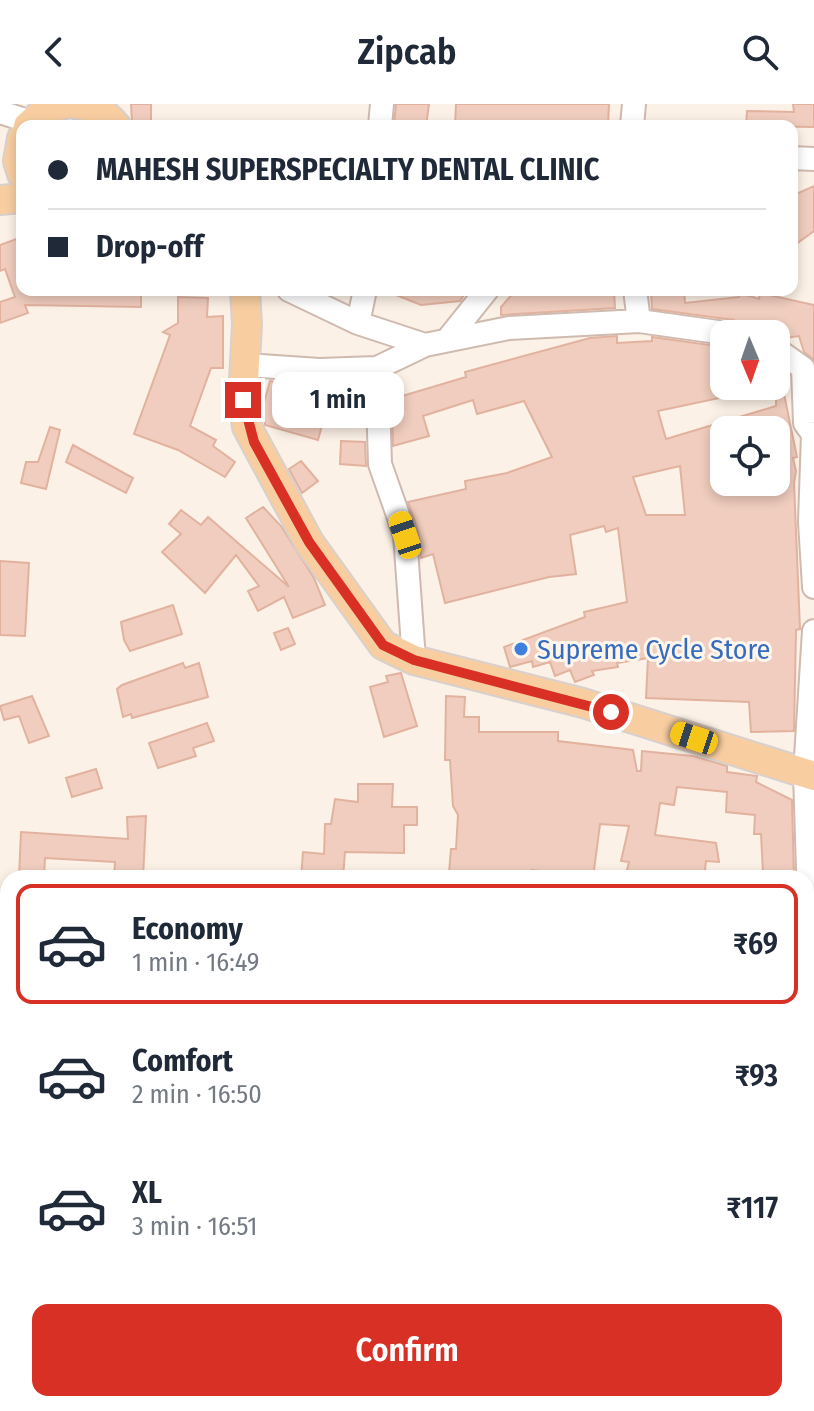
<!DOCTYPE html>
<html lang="en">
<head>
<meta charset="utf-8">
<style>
  body { margin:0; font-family:"Fira Sans Condensed",sans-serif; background:#f2f2f3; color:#1f2937; height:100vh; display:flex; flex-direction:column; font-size:30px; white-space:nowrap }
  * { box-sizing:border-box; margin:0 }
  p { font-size:26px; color:#747a83 }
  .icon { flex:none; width:44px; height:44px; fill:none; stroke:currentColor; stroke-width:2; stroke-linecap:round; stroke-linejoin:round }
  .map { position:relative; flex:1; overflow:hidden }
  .sheet { position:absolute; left:0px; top:766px; width:814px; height:542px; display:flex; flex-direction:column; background:#fff; border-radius:24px 24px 0 0; box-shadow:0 4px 12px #0003 }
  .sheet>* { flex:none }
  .banner { position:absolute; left:16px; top:16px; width:782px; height:176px; border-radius:16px; box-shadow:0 4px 12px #0003; display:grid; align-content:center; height:176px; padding:0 32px; background:#fff }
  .needle { width:52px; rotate:178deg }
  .controls { position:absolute; left:710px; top:216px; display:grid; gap:16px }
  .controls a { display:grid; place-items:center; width:80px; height:80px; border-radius:16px; background:#fff; box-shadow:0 4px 12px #0003; font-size:40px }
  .end { position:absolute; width:36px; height:36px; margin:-18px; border:10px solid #d93025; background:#fff; box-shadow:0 0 0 4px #fff }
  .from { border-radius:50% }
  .bubble { position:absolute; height:56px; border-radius:16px; background:#fff; box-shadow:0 4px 12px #0003; font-size:26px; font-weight:600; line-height:56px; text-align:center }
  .car { position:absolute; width:24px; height:48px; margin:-24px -12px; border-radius:10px; box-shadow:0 0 6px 2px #0007; background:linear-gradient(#f5c518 24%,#345 0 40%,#f5c518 0 76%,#345 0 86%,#f5c518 0) }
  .banner b { display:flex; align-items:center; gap:28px; height:76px; font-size:30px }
  .banner b+b { border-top:2px solid #e0e1e3 }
  .banner i { width:20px; height:20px; background:#1f2937 }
  ul { padding:14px 0 0; list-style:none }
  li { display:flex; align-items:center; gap:24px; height:120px; margin:0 16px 12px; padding:0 16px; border:4px solid transparent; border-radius:16px }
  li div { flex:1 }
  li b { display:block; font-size:30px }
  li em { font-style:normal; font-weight:600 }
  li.active { border-color:#d93025 }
  li>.icon { width:72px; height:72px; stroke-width:1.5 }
  .primary-button { display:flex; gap:16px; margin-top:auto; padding:16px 32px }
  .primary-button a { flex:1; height:92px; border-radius:16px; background:#d93025; color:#fff; font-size:32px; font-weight:600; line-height:92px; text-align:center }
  header { display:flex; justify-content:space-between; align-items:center; height:104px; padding:0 32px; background:#fff; font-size:36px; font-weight:600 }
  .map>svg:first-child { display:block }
  .building { fill:#f0cdbe; stroke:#e2b29f; stroke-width:2; fill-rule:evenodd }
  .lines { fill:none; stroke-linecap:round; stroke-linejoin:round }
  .minor-casing { stroke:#cfbaaf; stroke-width:26 }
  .major-casing { stroke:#d8d0cd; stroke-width:32 }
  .minor { stroke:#fff; stroke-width:22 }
  .major { stroke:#f8cea1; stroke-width:28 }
  .route { stroke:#d93025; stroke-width:10 }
  .shop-dot { fill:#3f7fe0; stroke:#fef5ec; stroke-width:3 }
  .labels { text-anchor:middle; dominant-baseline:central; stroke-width:6; stroke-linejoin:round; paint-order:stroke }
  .shop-label { font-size:28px; fill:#366cbe; stroke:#fef5ec; text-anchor:start }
</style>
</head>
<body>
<header><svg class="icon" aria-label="back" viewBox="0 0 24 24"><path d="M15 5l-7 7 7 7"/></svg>Zipcab<svg class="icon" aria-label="search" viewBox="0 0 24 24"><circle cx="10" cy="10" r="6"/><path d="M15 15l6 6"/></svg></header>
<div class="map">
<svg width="814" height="1307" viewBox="0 0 814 1307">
  <rect width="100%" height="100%" fill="#fcf1e6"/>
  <path class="building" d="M131,0h20v18h-19z
    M396,0h33l-3,22h-32z
    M456,0h153l-1,22h-153z
    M793,0h21v23l-68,-1 1,-15 47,1z
    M814,82v45l-22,16v-51z
    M22,133v53h119v17l-116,-2 3,8 -28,10v-21l15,-5 -10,-28 -5,2v-26z
    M467,186l-7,11 -39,4 -35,-14z
    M516,186h98l1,18 -114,7v-8z
    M651,186h33l1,13 54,-6 1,-4 19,6 1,-6 54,12v55l-10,-8 -5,-16 -14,2 -9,-4h-25l-17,-14 -82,-11z
    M178,193l30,1 -1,19 16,-1v52h-12l-21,58 26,14 -3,6 22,16 -10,15 -47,-27 -44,-16 36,-99 -7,-3 15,-9z
    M617,232v7l35,-2v-4l72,10v50l-66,14 8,28 110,-33v-11l8,-1 13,63 -4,1 3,13 -2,12 6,146 -4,1 -2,101 -43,1 -2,-30 -103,-4 2,-40 -31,5 1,4 -26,4 2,4 -19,7 -5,-12 -15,6 -5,-14 -17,5 -1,-6 -22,6 -6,-20 81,-30 -1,-5 43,-10 -9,-74 -12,4 -2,-6 -34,9 6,39 -27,3 -104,26 -12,-49 -12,4 -3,-27 -10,-29 58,-13 -1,-8 42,-8 45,-16 -28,-56 -47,13 -4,-14 -50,16 6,20 -36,10 -1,-47 74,-22 -1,-5 125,-34zM724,326h52v52h-52zM680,362l5,49h-39l-13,-38z
    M270,277l60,15 -12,44 -53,-15 -3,-15z
    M50,323l10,3 -14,59 -25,-6 5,-21h12z
    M341,337l24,1 1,24 -26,-2z
    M73,341l60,33 -7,15 -60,-31z
    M301,357l17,20 -16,12 -13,-24z
    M263,403l18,19 33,52 11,27 -32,13 -9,-21 -26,14 -10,-20 11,-5 -23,-31 -31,38 -43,-41 19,-18 -12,-10 12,-14 20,15 7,-8 81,70 -43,-69z
    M0,457l29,2 -4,73 -25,-1z
    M173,501l9,29 -52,17 -6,-11 -3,-18z
    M288,524l7,16 -14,6 -7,-17z
    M183,559l2,5 14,-5 9,34 -76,21 -1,-4 -8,3 -6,-28 5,-4z
    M401,569l16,53 -33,11 -14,-50 18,-5 -2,-6z
    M32,592l17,40 -20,7 -10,-27 -15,4 -4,-14z
    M446,592l19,1 -1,20h15v15h79v9l75,9 4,21h4l1,-20 51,5 34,10v6l30,4 -1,6 36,18 2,78h-20v-6l-11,1 -2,-39h-7l1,-19 -29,-3 1,-20 -50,-5 -3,18 -14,-2 -5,32 61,8 3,19 -13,-1 -2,17h-79l4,-16 -8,-1 8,-35 -29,-2 -7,54 -61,-8v8h-80l2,-5h-5l2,-24h5l2,-34 -5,-9 -3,-46h-5z
    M207,619l7,18 -21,7 3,8 -38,12 -9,-25z
    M96,665l6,19 -30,9 -6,-19z
    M358,680h35l-1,23h25v18h-13v28l-59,-1 -2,26h-42l2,-26 21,2 1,-30h6l4,-25 23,3z
    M146,712l-3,62h-29l1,-16 -70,-4 -1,20h-25l2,-46 107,7 -1,-22z"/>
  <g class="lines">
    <defs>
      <path id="minor" d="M0,8l31,10
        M380,22l2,-22
        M632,22l2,-22
        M792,54l22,1
        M289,186l69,33 7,-33
        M639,217l93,13
        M358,219l67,22 84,-17 130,-7 -4,-31
        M447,236l40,-50
        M776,245l27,19 2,55 8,11 -3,88 4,65
        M246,261l73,5 58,-2
        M814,527l-9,142 9,292
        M414,556l-9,-125 -25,-71 -3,-96 48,-23
        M0,1087l8,1
        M806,1179l7,-22 1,-18
        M485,1300l19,7
        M449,1307l1,-7
        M770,1307l2,-7"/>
      <path id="major" d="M75,0c18,2 30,8 41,22
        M28,22l19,-17 18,-5
        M22,34l-4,23 4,13
        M0,96l22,-2
        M245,186l2,34 -4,76 4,27 62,115 74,103 31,15 169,43 231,73"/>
    </defs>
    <use href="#minor" class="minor-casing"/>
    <use href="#major" class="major-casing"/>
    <use href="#minor" class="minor"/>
    <use href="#major" class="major"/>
  </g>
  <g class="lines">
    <path class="route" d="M243,296l11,42 55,100 74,103 31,15 197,52"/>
  </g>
  <circle class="shop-dot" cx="521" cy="545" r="8"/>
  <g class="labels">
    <g class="shop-label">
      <text x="537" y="545">Supreme Cycle Store</text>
    </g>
  </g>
</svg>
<div class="controls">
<a><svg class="needle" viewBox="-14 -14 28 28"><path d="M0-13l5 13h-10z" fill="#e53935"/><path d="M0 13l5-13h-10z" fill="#747a83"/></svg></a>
<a><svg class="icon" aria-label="locate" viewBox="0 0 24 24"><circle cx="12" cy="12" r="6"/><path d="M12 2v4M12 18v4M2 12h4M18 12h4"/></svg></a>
</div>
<i class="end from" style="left:611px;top:608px"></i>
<i class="end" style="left:243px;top:296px"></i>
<div class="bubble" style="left:272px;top:268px;width:132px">1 min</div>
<i class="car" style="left:405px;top:431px;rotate:341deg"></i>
<i class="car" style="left:694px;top:634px;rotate:288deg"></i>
<div class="banner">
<b><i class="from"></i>MAHESH SUPERSPECIALTY DENTAL CLINIC</b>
<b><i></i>Drop-off</b>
</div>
<section class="sheet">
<ul>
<li class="active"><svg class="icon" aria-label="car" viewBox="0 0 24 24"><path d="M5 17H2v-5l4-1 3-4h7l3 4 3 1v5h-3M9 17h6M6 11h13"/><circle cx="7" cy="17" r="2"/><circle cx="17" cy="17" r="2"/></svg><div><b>Economy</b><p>1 min · 16:49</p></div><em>₹69</em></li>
<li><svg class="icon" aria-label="car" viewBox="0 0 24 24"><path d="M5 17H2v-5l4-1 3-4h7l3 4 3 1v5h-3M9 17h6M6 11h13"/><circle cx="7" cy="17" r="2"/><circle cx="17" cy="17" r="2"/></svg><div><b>Comfort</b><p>2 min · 16:50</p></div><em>₹93</em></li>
<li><svg class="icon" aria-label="car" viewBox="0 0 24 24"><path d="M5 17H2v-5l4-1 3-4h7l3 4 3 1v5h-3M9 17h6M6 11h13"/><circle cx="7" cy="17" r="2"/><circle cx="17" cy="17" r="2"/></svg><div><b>XL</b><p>3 min · 16:51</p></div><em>₹117</em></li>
</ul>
<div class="primary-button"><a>Confirm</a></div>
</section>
</div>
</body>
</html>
